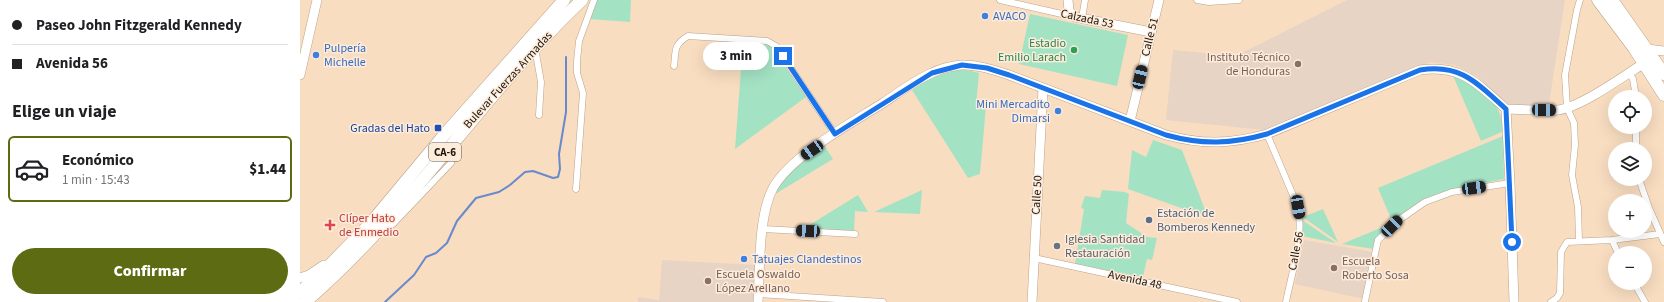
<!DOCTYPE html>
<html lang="es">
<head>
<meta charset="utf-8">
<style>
  body { margin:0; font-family:"Source Sans 3",sans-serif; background:#f6f6f6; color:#202124; height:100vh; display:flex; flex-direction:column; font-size:15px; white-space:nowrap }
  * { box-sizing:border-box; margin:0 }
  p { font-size:13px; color:#757577 }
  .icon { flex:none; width:22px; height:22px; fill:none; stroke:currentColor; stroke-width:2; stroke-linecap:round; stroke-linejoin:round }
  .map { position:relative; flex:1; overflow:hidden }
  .sheet { display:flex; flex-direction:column; background:#fff; width:300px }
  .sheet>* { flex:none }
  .hud { display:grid; align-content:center; height:88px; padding:0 12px; background:#fff }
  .controls { position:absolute; left:1308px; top:90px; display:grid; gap:8px }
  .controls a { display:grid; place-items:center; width:44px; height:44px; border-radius:50%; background:#fff; box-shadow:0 4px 16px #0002; font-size:20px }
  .end { position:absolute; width:18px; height:18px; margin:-9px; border:5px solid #1a73e8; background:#fff; box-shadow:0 0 0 2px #fff }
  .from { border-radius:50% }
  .bubble { position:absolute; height:28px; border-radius:14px; background:#fff; box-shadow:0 4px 16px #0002; font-size:13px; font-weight:800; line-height:28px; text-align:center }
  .car { position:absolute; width:12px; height:24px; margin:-12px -6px; border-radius:5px; box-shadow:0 0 3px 1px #0007; background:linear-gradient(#222 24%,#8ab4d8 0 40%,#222 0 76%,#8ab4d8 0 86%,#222 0) }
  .hud b { display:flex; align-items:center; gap:14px; height:38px; font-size:15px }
  .hud b+b { border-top:1px solid #e0e0e0 }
  .hud i { width:10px; height:10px; background:#202124 }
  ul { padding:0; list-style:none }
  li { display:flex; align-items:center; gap:12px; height:66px; margin:0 8px 6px; padding:0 4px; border:2px solid transparent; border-radius:6px }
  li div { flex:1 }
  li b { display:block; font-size:15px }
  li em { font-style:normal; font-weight:800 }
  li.active { border-color:#5d6b13 }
  li>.icon { width:36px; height:36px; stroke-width:1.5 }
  h2 { padding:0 12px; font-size:18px; line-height:48px }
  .cta { display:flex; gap:8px; margin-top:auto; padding:8px 12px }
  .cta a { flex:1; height:46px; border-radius:24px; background:#5d6b13; color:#fff; font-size:16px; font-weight:800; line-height:46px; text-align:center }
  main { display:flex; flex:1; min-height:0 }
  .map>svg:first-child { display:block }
  .education { fill:#e7d4c5 }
  .green { fill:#a4e2c4 }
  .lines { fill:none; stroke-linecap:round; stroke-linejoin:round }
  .stream { stroke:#6889ce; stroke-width:2 }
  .street-casing { stroke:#bca388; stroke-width:7 }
  .secondary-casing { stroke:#bca388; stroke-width:10 }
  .highway-casing { stroke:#bca388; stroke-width:13 }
  .street { stroke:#fff; stroke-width:6 }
  .secondary { stroke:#fff; stroke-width:9 }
  .highway { stroke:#fff; stroke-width:12 }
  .route { stroke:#1a73e8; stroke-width:5 }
  .shop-dot { fill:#3f7fe0; stroke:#fdecdb; stroke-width:1.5 }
  .leisure-dot { fill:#2e9e5b; stroke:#fdecdb; stroke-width:1.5 }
  .education-dot { fill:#8d6e63; stroke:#fdecdb; stroke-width:1.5 }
  .transit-dot { fill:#1a4fb4; stroke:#fdecdb; stroke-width:1.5 }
  .service-dot { fill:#5c6f8a; stroke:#fdecdb; stroke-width:1.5 }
  .health-dot { fill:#e0444e; stroke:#fdecdb; stroke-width:1.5 }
  .worship-dot { fill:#6b7280; stroke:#fdecdb; stroke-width:1.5 }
  .labels { text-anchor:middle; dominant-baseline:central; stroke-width:3; stroke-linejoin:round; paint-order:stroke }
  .shield { fill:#fdecdb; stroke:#615649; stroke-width:1 }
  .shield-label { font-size:11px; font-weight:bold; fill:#1e150b }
  .shop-label { font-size:12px; fill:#366cbe; stroke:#fdecdb; text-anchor:start }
  .street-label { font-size:12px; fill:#1e150b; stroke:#fdecdb }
  .leisure-label { font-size:12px; fill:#27864d; stroke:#fdecdb; text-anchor:end }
  .education-label { font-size:12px; fill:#785e54; stroke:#fdecdb; text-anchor:start }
  .transit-label { font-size:12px; fill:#164399; stroke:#fdecdb; text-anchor:end }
  .service-label { font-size:12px; fill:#4e5e75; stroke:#fdecdb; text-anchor:start }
  .health-label { font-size:12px; fill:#be3a42; stroke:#fdecdb; text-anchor:start }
  .worship-label { font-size:12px; fill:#5b616d; stroke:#fdecdb; text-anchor:start }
</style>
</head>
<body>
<main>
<section class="sheet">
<div class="hud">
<b><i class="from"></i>Paseo John Fitzgerald Kennedy</b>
<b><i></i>Avenida 56</b>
</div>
<h2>Elige un viaje</h2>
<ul>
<li class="active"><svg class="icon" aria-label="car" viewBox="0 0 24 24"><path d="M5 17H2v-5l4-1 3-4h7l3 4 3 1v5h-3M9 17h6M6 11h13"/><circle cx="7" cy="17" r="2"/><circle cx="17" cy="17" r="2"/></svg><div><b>Económico</b><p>1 min · 15:43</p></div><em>$1.44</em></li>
</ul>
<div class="cta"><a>Confirmar</a></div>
</section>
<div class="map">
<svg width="1364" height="302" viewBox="0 0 1364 302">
  <rect width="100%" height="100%" fill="#f8ddc1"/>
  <path class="education" d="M1047,0h218l-17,110 -40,-6 -30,-27 -23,-12 -25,-3 -165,68 -99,-10 7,-70 63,6z
    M1004,240l69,12 -9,47 -69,-15z
    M362,260l94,5v37h-118v-5l21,3z"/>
  <path class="green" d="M297,0h34l-1,22 -41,-3z
    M730,14l98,21 -11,51 -98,-22z
    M443,42l27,3 36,52 -71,52z
    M662,69l17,4 -3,32 10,1 -6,68 -12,4 -56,-88 21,-13z
    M1151,71l12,5 31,26 6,12 4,17 -23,10z
    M1203,136l1,43 -51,10 -29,10 -32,22 -14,-33z
    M853,140l29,10 25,65 -23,-6 -56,-20 4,-39 14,7z
    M524,145l9,14 -61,37 16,-23z
    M622,190l-2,24 -46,-2z
    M802,190l23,2 4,2 -3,29 21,14 10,1 -5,22 -5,-1 -4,18 -68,-13 9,-55 -3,-1 4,-12 15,2z
    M558,195l10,17 -13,-1 -1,21 -51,-3z
    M1023,209l15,33 -35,-25z
    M1002,220l34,23 -34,-7 1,-8z
    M1090,224l1,2 -17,23 -32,-5z"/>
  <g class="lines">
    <path class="stream" d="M85,302l29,-27 12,-18 10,-4 11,-10 10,-22 19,-23 23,-6 11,-7 15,-13 8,-1 20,7 5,-1 2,-8 -1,-15 7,-42v-55"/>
    <defs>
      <path id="street" d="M700,0l75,17
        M897,0l12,2 30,-2
        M782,18l3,-18
        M235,48l6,34 -2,33
        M374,66c2,-15 -1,-21 14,-30l79,5 9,5 59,88
        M1329,73l4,6 3,18
        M1336,127v22
        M967,134l31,73c6,31 -6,64 -12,95
        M1339,179l10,29 15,34
        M276,189l7,-96 -6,-20v-12l2,-20 15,-41
        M85,228l8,-4 58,-61
        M463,229l92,5
        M1279,240l-1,-33 -6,-32 3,-30 -1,-22 -7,-15 -2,-33 12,-65 3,-10
        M1312,240l6,13
        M734,258l203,44
        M1334,283l11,19
        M459,294l124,8
        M1065,301l13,-61 21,-20 26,-18 27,-10 58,-9
        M1251,302l6,-4 3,-5 1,-41 6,-10 45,-2 48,-6"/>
      <path id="secondary" d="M768,0l1,11 6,6 76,15
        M1347,49l17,2
        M0,75l17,-75
        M1206,109c17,0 36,3 52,1 23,-3 66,-34 86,-47
        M830,121l29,-121
        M0,278l9,-3 15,-10
        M458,302c2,-32 0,-86 15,-114 19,-33 77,-64 110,-85 15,-10 32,-23 49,-30 8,-4 20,-7 29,-8 15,-1 33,5 48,10l157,60c36,10 65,9 101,-1l153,-64c41,-6 58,14 86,39l4,74 4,119
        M732,302l11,-214"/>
      <path id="highway" d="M1298,0l36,48 30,47
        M1312,0l52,74
        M0,292l22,-19 48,-49 75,-90 119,-134
        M5,302c75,-64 134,-144 198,-218 25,-29 51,-58 79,-84"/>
    </defs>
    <use href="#street" class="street-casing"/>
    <use href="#secondary" class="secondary-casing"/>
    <use href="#highway" class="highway-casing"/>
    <use href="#street" class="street"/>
    <use href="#secondary" class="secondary"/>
    <use href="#highway" class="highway"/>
  </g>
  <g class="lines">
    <path class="route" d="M483,56l52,78 97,-61 30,-8 25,3 22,7 157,60c36,10 66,9 101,-1l153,-64c41,-7 58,14 86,39l6,133"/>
  </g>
  <g class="shop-dot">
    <circle cx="685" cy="16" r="4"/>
    <circle cx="16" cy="55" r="4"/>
    <circle cx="758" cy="111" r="4"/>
    <circle cx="444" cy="259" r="4"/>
  </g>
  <circle class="leisure-dot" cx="774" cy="50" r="4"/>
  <g class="education-dot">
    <circle cx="998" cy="64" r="4"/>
    <circle cx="1034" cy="268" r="4"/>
    <circle cx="408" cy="281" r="4"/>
  </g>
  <rect class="transit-dot" x="134" y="124" width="8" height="8" rx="2"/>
  <circle class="service-dot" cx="849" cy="220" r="4"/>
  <path class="health-dot" d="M28 219h4v4h4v4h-4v4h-4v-4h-4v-4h4z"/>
  <circle class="worship-dot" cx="757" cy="246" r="4"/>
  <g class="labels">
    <rect class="shield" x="129" y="143" width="32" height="18" rx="3"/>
    <g class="shield-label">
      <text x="145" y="152">CA-6</text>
    </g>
    <g class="shop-label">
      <text x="693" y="16">AVACO</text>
      <text x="24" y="48">Pulpería<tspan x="24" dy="14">Michelle</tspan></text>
      <text x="750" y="104" text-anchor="end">Mini Mercadito<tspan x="750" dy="14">Dimarsi</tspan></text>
      <text x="452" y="259">Tatuajes Clandestinos</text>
    </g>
    <g class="street-label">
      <text transform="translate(787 19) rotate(12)">Calzada 53</text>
      <text transform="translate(850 37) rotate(-76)">Calle 51</text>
      <text transform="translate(208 80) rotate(-48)">Bulevar Fuerzas Armadas</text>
      <text transform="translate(737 195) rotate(-87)">Calle 50</text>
      <text transform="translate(996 251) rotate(-79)">Calle 56</text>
      <text transform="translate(835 280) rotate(12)">Avenida 48</text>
    </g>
    <g class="leisure-label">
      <text x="766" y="43">Estadio<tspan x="766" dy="14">Emilio Larach</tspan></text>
    </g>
    <g class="education-label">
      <text x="990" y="57" text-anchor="end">Instituto Técnico<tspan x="990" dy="14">de Honduras</tspan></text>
      <text x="1042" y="261">Escuela<tspan x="1042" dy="14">Roberto Sosa</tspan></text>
      <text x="416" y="274">Escuela Oswaldo<tspan x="416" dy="14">López Arellano</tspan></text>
    </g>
    <g class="transit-label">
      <text x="130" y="128">Gradas del Hato</text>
    </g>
    <g class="service-label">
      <text x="857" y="213">Estación de<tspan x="857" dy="14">Bomberos Kennedy</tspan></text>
    </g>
    <g class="health-label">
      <text x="39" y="218">Clíper Hato<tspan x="39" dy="14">de Enmedio</tspan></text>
    </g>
    <g class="worship-label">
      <text x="765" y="239">Iglesia Santidad<tspan x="765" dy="14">Restauración</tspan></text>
    </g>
  </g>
</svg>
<div class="controls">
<a><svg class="icon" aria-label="locate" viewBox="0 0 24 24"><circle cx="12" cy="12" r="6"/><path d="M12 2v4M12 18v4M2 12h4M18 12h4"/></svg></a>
<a><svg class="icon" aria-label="layers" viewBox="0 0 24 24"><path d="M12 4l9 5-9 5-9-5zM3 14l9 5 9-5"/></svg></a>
<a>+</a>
<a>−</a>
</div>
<i class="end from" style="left:1212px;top:242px"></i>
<i class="end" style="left:483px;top:56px"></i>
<div class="bubble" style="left:403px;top:42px;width:66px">3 min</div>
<i class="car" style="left:840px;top:77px;rotate:13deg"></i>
<i class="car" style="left:1244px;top:110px;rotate:91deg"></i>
<i class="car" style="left:512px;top:150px;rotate:236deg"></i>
<i class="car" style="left:1174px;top:188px;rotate:82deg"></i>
<i class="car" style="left:998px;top:207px;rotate:170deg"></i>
<i class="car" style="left:1092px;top:226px;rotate:45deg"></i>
<i class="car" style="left:508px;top:231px;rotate:273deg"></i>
</div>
</main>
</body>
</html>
